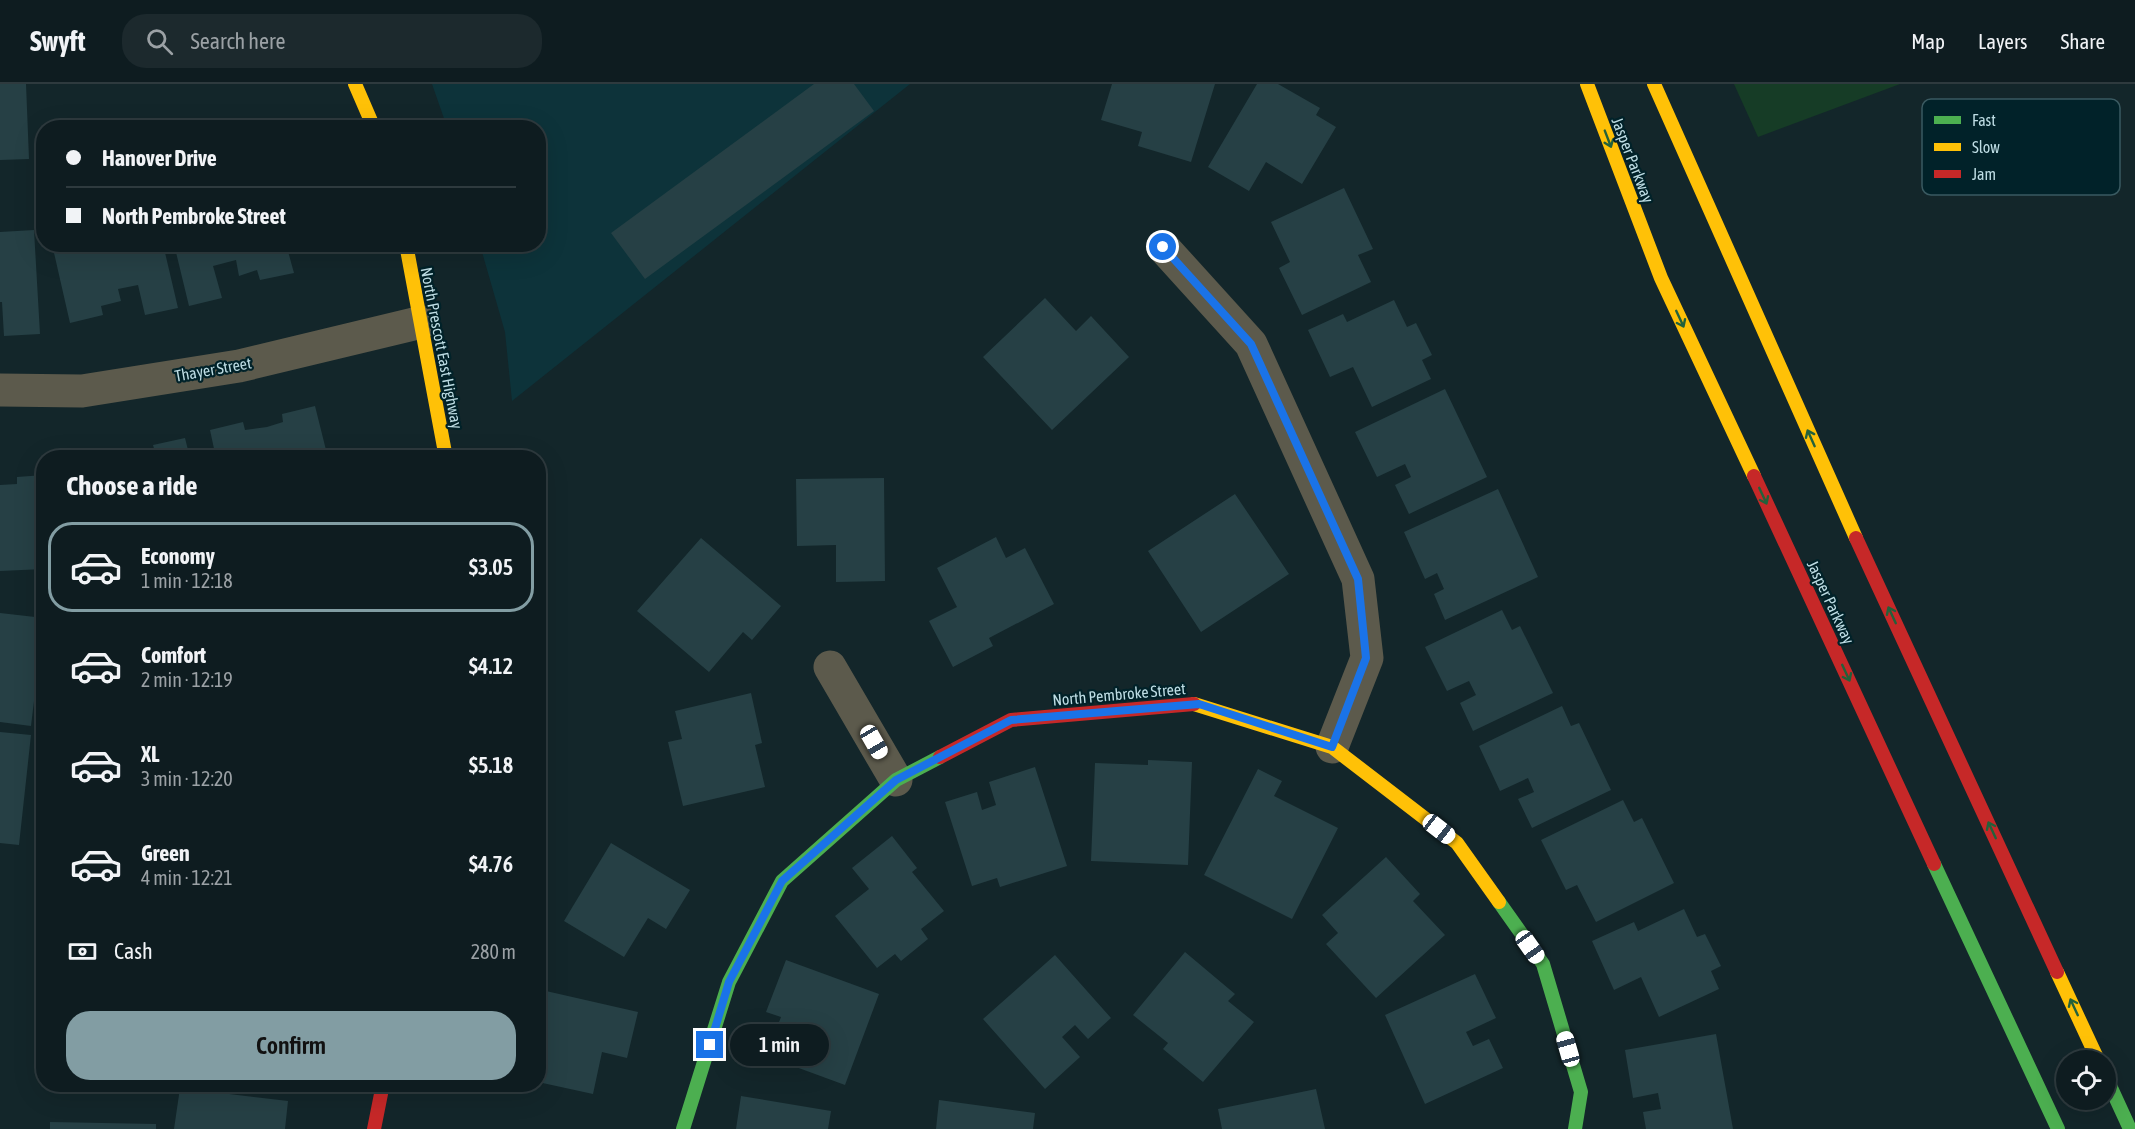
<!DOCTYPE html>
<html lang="en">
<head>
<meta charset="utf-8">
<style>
  body { margin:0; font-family:"Asap Condensed",sans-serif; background:#1c292d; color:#f1f3f6; height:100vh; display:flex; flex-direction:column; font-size:22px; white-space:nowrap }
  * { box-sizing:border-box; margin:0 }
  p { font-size:20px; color:#9ba1a5 }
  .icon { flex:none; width:33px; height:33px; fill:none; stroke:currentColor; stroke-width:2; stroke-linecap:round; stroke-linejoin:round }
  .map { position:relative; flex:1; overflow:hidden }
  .sheet { position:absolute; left:36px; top:366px; width:510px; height:642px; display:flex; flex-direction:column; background:#0e1c20; border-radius:24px; box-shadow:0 6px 24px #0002,0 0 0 2px #2e3a3e }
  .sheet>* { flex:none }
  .top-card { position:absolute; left:36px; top:36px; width:510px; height:132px; border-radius:24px; box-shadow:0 6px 24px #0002,0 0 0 2px #2e3a3e; display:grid; align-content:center; height:132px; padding:0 30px; background:#0e1c20 }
  .controls { position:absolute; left:2056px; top:966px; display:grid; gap:12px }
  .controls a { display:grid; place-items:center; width:60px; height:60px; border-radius:50%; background:#0e1c20; box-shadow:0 6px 24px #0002,0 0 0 2px #2e3a3e; font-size:30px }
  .end { position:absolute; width:27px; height:27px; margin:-14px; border:8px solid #1a73e8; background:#fff; box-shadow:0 0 0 3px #fff }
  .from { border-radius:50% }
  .bubble { position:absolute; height:42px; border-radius:21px; background:#0e1c20; box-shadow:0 6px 24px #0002,0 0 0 2px #2e3a3e; font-size:20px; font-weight:600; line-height:42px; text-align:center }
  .car { position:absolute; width:18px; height:36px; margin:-18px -9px; border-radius:8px; box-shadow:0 0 4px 2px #0007; background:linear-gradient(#fff 24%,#345 0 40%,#fff 0 76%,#345 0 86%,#fff 0) }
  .top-card b { display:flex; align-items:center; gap:21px; height:57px; font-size:22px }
  .top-card b+b { border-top:2px solid #2e3a3e }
  .top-card i { width:15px; height:15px; background:#f1f3f6 }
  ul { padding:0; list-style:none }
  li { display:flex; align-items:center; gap:18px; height:90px; margin:0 12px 9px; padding:0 18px; border:3px solid transparent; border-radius:24px }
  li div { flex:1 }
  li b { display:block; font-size:22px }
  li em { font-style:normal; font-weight:600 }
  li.selected { border-color:#829da3 }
  li>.icon { width:54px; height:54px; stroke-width:1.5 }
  h2 { padding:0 30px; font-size:27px; line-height:72px }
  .pay { display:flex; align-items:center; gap:15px; height:66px; padding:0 30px; font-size:22px }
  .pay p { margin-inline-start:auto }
  .cta { display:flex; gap:12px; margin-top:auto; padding:12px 30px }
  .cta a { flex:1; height:69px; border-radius:24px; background:#829da3; color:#111; font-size:24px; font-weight:600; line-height:69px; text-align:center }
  header { display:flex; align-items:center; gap:36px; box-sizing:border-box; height:84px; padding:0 30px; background:#0e1c20; border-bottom:2px solid #2e3a3e }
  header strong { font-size:28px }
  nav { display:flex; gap:33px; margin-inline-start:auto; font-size:21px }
  .search { width:420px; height:54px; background:#1c292d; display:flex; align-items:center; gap:15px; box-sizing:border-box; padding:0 21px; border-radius:24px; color:#9ba1a5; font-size:22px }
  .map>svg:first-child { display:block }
  .built { fill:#0d333a }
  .green { fill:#163c26 }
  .building { fill:#264045 }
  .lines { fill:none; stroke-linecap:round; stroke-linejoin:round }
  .street { stroke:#5c5a4c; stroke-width:33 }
  .fast { stroke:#4caf50; stroke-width:14 }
  .slow { stroke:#ffc107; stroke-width:14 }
  .jam { stroke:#c62828; stroke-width:14 }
  .oneway { stroke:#23613b }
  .route { stroke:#1a73e8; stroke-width:8 }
  .labels { text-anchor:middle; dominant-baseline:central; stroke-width:4.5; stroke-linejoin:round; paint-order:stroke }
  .street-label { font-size:16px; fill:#bedde4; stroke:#012229 }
  .key { fill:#012229; stroke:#3a5a61; stroke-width:1.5 }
  .key-label { font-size:16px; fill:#bedde4 }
</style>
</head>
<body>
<header>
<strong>Swyft</strong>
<div class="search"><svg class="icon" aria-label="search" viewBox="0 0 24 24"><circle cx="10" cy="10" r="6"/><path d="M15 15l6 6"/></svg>Search here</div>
<nav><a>Map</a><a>Layers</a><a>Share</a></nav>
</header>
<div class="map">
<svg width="2135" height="1045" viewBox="0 0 2135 1045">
  <rect width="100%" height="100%" fill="#13262a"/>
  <path class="built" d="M432,0h478l-398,317 -7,-69 -25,-87 58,-1v-116l-91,-1z"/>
  <path class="green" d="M1734,0h166l-142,53z"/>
  <path class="building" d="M0,0h26l3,75 -29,1z
    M814,0h40l20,27 -229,168 -34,-46z
    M1112,0h103l-24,78 -53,-16 4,-14 -41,-12z
    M1257,0h21l42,24 -4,7 20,12 -34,57 -36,-22 -17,29 -41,-24z
    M1344,104l29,61 -15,6 13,27 -69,33 -23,-47 11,-6 -19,-40z
    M34,146l6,104 -36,2 -2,-34h-2v-70z
    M52,160h111l15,64 -33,7 -7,-30 -20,4 3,12 -20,5 2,9 -33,8z
    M174,160h112l8,29 -34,7 -3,-10 -18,6 -3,-16 -23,6 9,32 -33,8z
    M1045,214l31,33 15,-15 38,41 -77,73 -69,-73z
    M1394,216l13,27 9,-4 16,32 -10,5 9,19 -59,28 -19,-40 -23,10 -22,-47 35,-16 4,8z
    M1445,305l42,88 -78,37 -14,-29 16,-8 -6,-13 -28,13 -22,-45z
    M315,322l13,52h-112l-6,-28 33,-8 2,8 22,-3 16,-5 -1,-8z
    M185,354l5,20h-55l20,-6 -2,-7z
    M113,369l1,5h-19v-2z
    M44,391v94l-44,2v-86l17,-1v-7z
    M884,394l1,103 -49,1v-37l-39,1 -1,-67z
    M1498,405l40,88 -93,43 -11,-26 10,-5 -7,-16 -12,6 -21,-47z
    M1235,410l54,80 -88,58 -53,-81z
    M996,453l10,21 19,-10 29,56 -65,34 4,8 -40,21 -24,-46 28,-14 -20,-39z
    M701,454l80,68 -29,34 -9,-8 -34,40 -72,-61z
    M1502,526l10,20 8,-4 33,67 -80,38 -13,-28 16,-8 -7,-14 -22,10 -22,-44z
    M0,529l44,5 -13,108 -31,-4z
    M751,609l11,50 -7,2 10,42 -82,19 -15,-64 14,-3 -7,-28z
    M1562,622l9,20 8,-3 32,67 -79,38 -14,-29 16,-7 -6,-14 -28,13 -21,-45z
    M0,648l31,3 -12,110 -19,-2z
    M1148,676l44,2 -4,103 -97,-4 4,-98 53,2z
    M1035,683l32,99 -67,21 -3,-9 -25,8 -27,-84 32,-10 5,18 14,-5 -7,-23z
    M1258,685l24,12 -8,15 64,32 -46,91 -88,-44z
    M1623,716l11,22 8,-4 32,65 -78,39 -19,-37 -11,5 -25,-50z
    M892,752l25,32 -5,4 32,39 -23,18 7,10 -27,22 -6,-7 -18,14 -42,-52 34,-27 -17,-21z
    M611,759l79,47 -24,39 -18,-11 -24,39 -60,-36z
    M1386,773l34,37 -7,7 32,34 -69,63 -50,-54 12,-11 -16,-18z
    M1684,825l13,28 8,-3 16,32 -10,5 8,18 -60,28 -18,-40 -27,13 -22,-49 42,-19 4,9z
    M1185,868l50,42 -7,7 26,21 -51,60 -40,-33 5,-6 -35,-28z
    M1055,871l56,63 -23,21 -13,-14 -13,12 18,20 -35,32 -62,-70z
    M786,876l93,34 -34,91 -79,-29 15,-39 -15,-5z
    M1475,890l21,44 -30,14 7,14 16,-7 14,29 -78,36 -40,-89z
    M546,907l92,21 -11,46 -25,-6 -9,42 -55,-12v-59z
    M1716,950l17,95h-87l-3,-17 18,-3 -3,-16 -25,5 -8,-48z
    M180,1004l108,13 -3,28h-111z
    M1316,1005l9,40h-103l-4,-20z
    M741,1012l90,15 -3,18h-92z
    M939,1016l96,13 -2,16h-97z
    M50,1038l106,2v5h-106z"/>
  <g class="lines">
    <path class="street" d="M1163,163l88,97 107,235 9,79 -35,89
      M0,306l82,1 157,-25 183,-44
      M830,583l66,113"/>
    <path class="fast" d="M1934,780l124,265
      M1499,818l44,62 38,128 -6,37
      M2106,993l24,52
      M683,1045l46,-147 53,-101 114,-101 44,-23"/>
    <path class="slow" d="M355,0l19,44
      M1587,0l74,194 93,198
      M1654,0l202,454
      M406,160l40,214
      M1194,620l138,43 125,96 42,59
      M2057,888l41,88"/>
    <path class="jam" d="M1754,392l180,388
      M1856,454l201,434
      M940,673l71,-37 183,-16
      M374,1045l9,-45"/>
  </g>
  <defs><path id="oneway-shaft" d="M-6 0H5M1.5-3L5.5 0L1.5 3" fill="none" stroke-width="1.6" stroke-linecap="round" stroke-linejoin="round" transform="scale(1.5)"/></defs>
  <g class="oneway">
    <use href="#oneway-shaft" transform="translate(1608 55) rotate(69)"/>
    <use href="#oneway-shaft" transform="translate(1680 235) rotate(65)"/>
    <use href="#oneway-shaft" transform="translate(1811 354) rotate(-114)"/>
    <use href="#oneway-shaft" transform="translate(1763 412) rotate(65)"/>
    <use href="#oneway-shaft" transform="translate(1892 531) rotate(-115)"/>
    <use href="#oneway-shaft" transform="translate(1846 589) rotate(65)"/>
    <use href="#oneway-shaft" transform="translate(1992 746) rotate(-115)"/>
    <use href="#oneway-shaft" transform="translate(2074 923) rotate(-115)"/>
  </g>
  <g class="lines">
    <path class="route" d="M710,961l19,-63 53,-101 114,-101 115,-60 188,-16 133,43 34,-89 -8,-79 -107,-235 -88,-97"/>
  </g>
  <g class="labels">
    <g class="street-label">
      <text transform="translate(1633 76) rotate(69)">Jasper Parkway</text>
      <text transform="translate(442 264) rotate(79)">North Prescott East Highway</text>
      <text transform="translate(213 285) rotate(-10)">Thayer Street</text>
      <text transform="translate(1831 518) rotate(65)">Jasper Parkway</text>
      <text transform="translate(1119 610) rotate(-5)">North Pembroke Street</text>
    </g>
  </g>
  <rect x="1922" y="15" width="198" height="96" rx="9" class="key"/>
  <rect x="1934" y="32" width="27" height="8" fill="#4caf50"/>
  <rect x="1934" y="59" width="27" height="8" fill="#ffc107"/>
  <rect x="1934" y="86" width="27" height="8" fill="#c62828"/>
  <g class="key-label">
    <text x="1972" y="42">Fast</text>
    <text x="1972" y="69">Slow</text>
    <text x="1972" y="96">Jam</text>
  </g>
</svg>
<div class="controls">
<a><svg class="icon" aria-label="locate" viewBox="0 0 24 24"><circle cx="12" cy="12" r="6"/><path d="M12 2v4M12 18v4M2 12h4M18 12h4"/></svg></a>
</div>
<i class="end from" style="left:1163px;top:163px"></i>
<i class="end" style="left:710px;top:961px"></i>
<div class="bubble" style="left:730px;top:940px;width:99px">1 min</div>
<i class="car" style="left:874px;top:658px;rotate:150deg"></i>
<i class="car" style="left:1439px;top:745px;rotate:128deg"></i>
<i class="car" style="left:1530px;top:863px;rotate:145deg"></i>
<i class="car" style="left:1568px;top:965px;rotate:344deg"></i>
<div class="top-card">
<b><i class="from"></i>Hanover Drive</b>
<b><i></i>North Pembroke Street</b>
</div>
<section class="sheet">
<h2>Choose a ride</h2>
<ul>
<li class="selected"><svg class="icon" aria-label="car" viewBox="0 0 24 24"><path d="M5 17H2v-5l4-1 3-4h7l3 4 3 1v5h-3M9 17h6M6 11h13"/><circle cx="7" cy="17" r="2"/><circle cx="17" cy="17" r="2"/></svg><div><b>Economy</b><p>1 min · 12:18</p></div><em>$3.05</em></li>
<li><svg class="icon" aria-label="car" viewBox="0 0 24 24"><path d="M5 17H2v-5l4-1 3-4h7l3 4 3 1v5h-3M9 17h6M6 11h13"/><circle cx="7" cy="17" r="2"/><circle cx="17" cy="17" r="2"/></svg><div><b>Comfort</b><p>2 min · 12:19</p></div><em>$4.12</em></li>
<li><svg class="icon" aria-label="car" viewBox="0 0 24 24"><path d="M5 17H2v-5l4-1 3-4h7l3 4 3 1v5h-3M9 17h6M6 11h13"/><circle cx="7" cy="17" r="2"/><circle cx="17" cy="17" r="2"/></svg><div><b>XL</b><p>3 min · 12:20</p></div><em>$5.18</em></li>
<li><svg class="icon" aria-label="car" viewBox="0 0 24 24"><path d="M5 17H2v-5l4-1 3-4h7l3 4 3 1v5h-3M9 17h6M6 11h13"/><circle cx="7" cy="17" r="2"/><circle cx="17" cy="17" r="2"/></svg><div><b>Green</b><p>4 min · 12:21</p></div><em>$4.76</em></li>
</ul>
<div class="pay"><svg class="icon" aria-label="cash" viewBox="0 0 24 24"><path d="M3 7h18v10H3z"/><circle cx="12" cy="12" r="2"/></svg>Cash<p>280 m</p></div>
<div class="cta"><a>Confirm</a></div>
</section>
</div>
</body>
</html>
